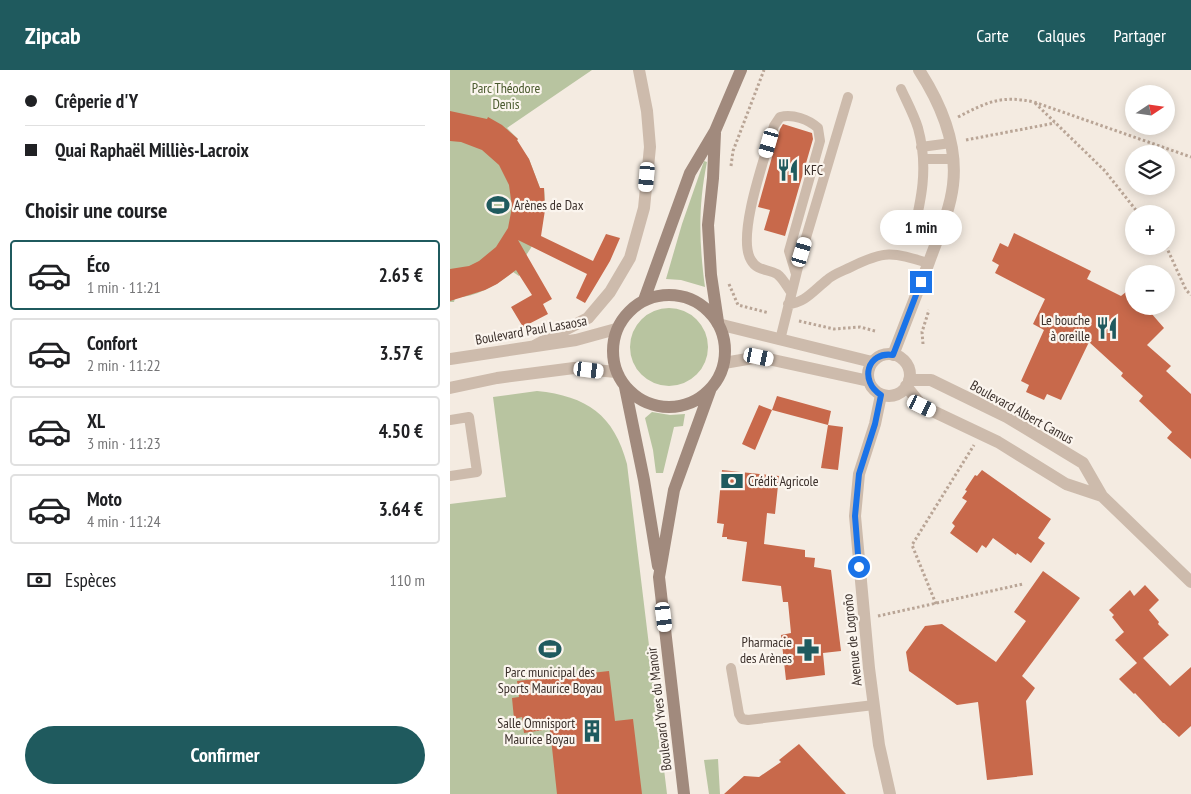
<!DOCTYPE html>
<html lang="fr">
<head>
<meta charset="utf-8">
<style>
  body { margin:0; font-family:"PT Sans Narrow",sans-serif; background:#f2f2f2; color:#202124; height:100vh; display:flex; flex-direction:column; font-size:19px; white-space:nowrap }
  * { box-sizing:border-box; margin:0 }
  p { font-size:16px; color:#757577 }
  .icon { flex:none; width:28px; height:28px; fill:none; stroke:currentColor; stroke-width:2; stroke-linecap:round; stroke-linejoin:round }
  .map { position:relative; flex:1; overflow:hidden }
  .drawer { display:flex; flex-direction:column; background:#fff; width:450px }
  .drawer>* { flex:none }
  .top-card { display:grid; align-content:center; height:110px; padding:0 25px; background:#fff }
  .needle { width:32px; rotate:77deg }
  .fabs { position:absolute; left:675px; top:15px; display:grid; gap:10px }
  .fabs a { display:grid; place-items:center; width:50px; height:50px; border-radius:50%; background:#fff; box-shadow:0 2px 12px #0003; font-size:25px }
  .end { position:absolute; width:22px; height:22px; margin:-11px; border:6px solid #1a73e8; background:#fff; box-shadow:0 0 0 2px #fff }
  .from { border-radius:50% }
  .bubble { position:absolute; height:35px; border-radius:18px; background:#fff; box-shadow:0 2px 12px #0003; font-size:16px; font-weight:700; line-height:35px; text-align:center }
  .car { position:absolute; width:15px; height:30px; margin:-15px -8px; border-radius:6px; box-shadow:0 0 4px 1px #0007; background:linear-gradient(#fff 24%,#345 0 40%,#fff 0 76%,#345 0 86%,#fff 0) }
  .top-card b { display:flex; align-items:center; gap:18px; height:48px; font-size:19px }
  .top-card b+b { border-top:1px solid #e0e0e0 }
  .top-card i { width:12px; height:12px; background:#202124 }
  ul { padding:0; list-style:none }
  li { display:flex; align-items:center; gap:15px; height:70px; margin:0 10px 8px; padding:0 15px; border:2px solid #e0e0e0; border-radius:5px }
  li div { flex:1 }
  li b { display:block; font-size:19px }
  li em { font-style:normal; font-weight:700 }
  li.active { border-color:#1f5a5e }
  li>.icon { width:45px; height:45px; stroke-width:1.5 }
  h2 { padding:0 25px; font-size:22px; line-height:60px }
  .pay { display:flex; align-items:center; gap:12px; height:55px; padding:0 25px; font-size:19px }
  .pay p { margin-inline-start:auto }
  .action { display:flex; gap:10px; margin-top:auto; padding:10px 25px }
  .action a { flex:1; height:58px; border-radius:30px; background:#1f5a5e; color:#fff; font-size:20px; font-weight:700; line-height:58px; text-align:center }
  header { display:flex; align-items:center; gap:30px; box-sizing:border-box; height:70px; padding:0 25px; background:#1f5a5e; color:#fff }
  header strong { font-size:24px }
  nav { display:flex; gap:28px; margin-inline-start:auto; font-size:18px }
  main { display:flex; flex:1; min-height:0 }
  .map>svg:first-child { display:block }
  .green { fill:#b8c4a0 }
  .building { fill:#c8694b }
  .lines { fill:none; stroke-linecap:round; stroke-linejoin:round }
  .path { stroke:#b9a596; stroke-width:3; stroke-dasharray:2.5 2.5; stroke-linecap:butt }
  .service { stroke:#cdbbac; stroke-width:10 }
  .minor { stroke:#cdbbac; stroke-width:12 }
  .tertiary { stroke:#cdbbac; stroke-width:12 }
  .secondary { stroke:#a18a7d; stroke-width:12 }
  .route { stroke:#1a73e8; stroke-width:6 }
  .labels { text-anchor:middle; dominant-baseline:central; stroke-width:4.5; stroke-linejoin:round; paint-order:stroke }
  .park-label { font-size:14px; fill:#4a5a2e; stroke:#fbf5ee }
  .poi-label { font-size:14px; fill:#3b302b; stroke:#fbf5ee; text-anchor:start }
  .street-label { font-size:14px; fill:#3b302b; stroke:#fbf5ee }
</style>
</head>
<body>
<header>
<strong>Zipcab</strong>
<nav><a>Carte</a><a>Calques</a><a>Partager</a></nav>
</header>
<main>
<section class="drawer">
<div class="top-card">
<b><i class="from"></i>Crêperie d'Y</b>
<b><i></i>Quai Raphaël Milliès-Lacroix</b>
</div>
<h2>Choisir une course</h2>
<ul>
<li class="active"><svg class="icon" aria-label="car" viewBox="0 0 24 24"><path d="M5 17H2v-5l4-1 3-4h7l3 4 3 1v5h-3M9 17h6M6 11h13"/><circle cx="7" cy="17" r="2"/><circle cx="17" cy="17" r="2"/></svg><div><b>Éco</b><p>1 min · 11:21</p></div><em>2.65 €</em></li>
<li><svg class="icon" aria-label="car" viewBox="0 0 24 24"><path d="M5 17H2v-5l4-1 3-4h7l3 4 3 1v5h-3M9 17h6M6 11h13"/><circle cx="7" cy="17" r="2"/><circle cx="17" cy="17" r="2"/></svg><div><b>Confort</b><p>2 min · 11:22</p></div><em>3.57 €</em></li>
<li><svg class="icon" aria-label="car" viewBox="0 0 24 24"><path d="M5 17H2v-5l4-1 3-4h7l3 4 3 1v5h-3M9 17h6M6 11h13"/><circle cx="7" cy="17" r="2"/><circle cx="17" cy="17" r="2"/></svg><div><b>XL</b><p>3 min · 11:23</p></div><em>4.50 €</em></li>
<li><svg class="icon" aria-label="car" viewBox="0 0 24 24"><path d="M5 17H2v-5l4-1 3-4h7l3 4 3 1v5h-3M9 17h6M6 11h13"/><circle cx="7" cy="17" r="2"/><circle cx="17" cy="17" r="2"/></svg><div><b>Moto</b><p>4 min · 11:24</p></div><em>3.64 €</em></li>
</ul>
<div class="pay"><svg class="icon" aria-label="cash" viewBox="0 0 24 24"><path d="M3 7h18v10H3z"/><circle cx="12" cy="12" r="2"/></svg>Espèces<p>110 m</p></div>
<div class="action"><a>Confirmer</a></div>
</section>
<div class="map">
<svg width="741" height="724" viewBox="0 0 741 724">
  <rect width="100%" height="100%" fill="#f4ebe1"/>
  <path class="green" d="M0,0h142l-85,58 11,11 -2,3 13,17 11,29h4c3,29 -4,49 -22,73l5,4 -8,11 -6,-4c-17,14 -36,24 -58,26l-1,4h-4z
    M254,91l3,1c-9,44 -8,81 -2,125l-24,-7 -15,-1 16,-55z
    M180 277a39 39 0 1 1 78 0a39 39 0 1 1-78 0Z
    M87,321c50,5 77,24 90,73l40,330h-217v-290l56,-7 -13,-100z
    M202,342l18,3 15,-1 -2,12 -9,1 -11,46h-7l-3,-23 -8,-32z
    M268,689l2,35h-11l-5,-34z"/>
  <path class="building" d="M0,41l37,8 1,-2 14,8 16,14 -1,1 12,19 11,29h4l1,22 -4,26 52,25 13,-27 14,4 -10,23 -25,42 -9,-5 11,-24 -69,-34 34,59 -9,5 5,10 -25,13 -12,-20 21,-12 -16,-25 -19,14 -12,6 -35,11v-32l19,-3 10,-5 17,-14 12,-19 4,-21 -3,-22 -10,-20 -17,-15 -21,-8 -11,-1z
    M333,54l29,9 1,6 -28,97 -21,-6 6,-20 -12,-3 14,-50 8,-28z
    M564,163l77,38 -4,8 34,17 5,-4 8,7v7h7l10,7 13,15 -17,17 24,21 -5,5 25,23v65l-24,-21 5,-6 -33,-31 4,-5 -22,-20 2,-3 -34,-31 -28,58 -14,-6 -3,6 -18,-8 3,-7 -8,-4 23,-51 -11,-6 12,-25 -50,-26 4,-8 -7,-4 8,-18 8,4z
    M327,326l54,15 -3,14 -56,-15z
    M309,335l13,5 -17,40 -13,-6z
    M378,355l15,2 -5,43 -17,-2z
    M272,400l57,6 -4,38 -8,-1 -3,31 41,6v7l10,1 -1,9 17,3 10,81 -18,2 2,22 -39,5 -5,-45 10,-2 -3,-31h-5l-2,-16 -39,-5 5,-39 -20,-3v-2h-5l2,-13 -7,-1z
    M532,400l69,49 -13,19 7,5 -14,20 -14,-10 -1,2 -23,-17 -7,10 -4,-3 -5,8 -27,-20 5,-7 -3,-3 15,-22 -5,-3 5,-7 -2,-1 10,-15 2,1z
    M593,501l37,27 -58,78 13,12 -9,13 7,74 -46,5 -9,-78 -21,3 -48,-34 -3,-19 19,-26 17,-2 54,38 30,-41 -12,-9z
    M695,515l14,15 -10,10 10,12 -1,2 11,11 -26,23 27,28 21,-19v59l-12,11 -15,-14h-1l-28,-30 -1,1 -15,-15 18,-16 -22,-23 9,-8 -12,-15 2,-2 -5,-5 21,-20 4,6z
    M159,601l6,50 18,-2 9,75h-85l-7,-65 -26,4 -2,-16 -8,2 -2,-21 7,-1 -2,-16z
    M349,674l47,50h-122l20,-18 15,1 22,-15 -2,-2z"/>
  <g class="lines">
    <path class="path" d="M585,33l70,68 34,43
      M508,47c29,-15 43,-22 76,-15l157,55
      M516,70l89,-17
      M281,96l2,-15 31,-81
      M716,176l20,44 5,5
      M279,214l9,21 31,8
      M349,251l35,8 26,-2 15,4
      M473,274l-1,-12 7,-22
      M486,534l-24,-59 62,-100
      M428,546l145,-32"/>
    <path class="service" d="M451,19c6,13 13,26 17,39 11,40 3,73 -6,111
      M471,77l30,-4
      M473,89h30
      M341,222c-4,-5 -8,-14 -14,-18 -9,-5 -20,-3 -26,-14 -15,-24 15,-106 23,-134l6,-9c13,-3 28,2 38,11l2,13 -31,110 7,23
      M338,234c17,-1 26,-14 39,-24 6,-6 16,-9 24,-13 34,-17 41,-15 77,-4
      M330,270l22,-89 46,-154
      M0,350l19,-3 8,55 -27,4
      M281,598l8,46 3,5 6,1 126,-15"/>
    <path class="minor" d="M268,254l154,38
      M418 305a21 21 0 1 1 42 0a21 21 0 1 1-42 0Z
      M443,285c12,-31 24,-62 36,-93 9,-25 21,-51 24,-77 5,-41 -12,-81 -34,-115
      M274,293l35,-6 110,24
      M459,310h22l76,37 76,46 19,33 89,86
      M456,316l16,20 76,36 68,42 36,12
      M431,325l-6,29 -16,50 -4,42 14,152 10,77 11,49"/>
    <path class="tertiary" d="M84,276l54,-28 22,-26 20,-34 14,-50 6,-61 -3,-36 -8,-41
      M0,289l126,-19 40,-11
      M0,318l47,-10 77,-10 42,4"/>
    <path class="secondary" d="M265,63l-2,45 -5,47 3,50 7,47
      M163 281a56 56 0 1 1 112 0a56 56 0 1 1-112 0Z
      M194,230l46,-127 25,-42 26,-61
      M175,317l19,93 14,86
      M234,724l-25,-217 15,-87 37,-102"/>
  </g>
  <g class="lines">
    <path class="route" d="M409,497l-4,-51 4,-42 16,-50 6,-29c-22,-14 -14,-44 12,-40l28,-73"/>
  </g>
  <defs>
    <symbol id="restaurant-bare" viewBox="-9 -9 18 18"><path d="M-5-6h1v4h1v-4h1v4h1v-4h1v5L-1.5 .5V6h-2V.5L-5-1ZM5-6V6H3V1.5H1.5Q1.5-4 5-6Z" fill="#1f5a5e" stroke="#fbf5ee" stroke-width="2.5" paint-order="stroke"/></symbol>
    <symbol id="stadium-bare" viewBox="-9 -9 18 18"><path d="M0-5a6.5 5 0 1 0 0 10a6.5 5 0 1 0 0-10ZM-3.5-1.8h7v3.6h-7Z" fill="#1f5a5e" stroke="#fbf5ee" stroke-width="2.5" paint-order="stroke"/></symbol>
    <symbol id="bank-bare" viewBox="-9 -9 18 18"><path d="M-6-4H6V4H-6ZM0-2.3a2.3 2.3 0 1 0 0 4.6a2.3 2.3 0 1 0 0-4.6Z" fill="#1f5a5e" stroke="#fbf5ee" stroke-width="2.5" paint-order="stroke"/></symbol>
    <symbol id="pharmacy-bare" viewBox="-9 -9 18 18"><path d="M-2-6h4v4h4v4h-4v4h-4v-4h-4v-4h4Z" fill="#1f5a5e" stroke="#fbf5ee" stroke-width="2.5" paint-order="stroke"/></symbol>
    <symbol id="building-bare" viewBox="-9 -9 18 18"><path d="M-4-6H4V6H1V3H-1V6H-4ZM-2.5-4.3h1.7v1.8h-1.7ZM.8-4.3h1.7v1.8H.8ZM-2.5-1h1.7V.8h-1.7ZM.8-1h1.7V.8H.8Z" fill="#1f5a5e" stroke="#fbf5ee" stroke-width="2.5" paint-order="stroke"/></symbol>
  </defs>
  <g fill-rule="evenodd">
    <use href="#restaurant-bare" x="322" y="84" width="32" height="32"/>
    <use href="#stadium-bare" x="32" y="119" width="32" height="32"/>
    <use href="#restaurant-bare" x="641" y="242" width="32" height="32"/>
    <use href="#bank-bare" x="266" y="395" width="32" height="32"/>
    <use href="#stadium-bare" x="84" y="563" width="32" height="32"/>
    <use href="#pharmacy-bare" x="342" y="564" width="32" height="32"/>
    <use href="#building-bare" x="126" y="645" width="32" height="32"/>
  </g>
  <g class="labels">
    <g class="park-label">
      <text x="56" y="18">Parc Théodore<tspan x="56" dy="16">Denis</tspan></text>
    </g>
    <g class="poi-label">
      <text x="354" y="100">KFC</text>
      <text x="64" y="135">Arènes de Dax</text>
      <text x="640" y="250" text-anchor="end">Le bouche<tspan x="640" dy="16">à oreille</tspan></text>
      <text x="298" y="411">Crédit Agricole</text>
      <text x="342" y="572" text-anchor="end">Pharmacie<tspan x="342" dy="16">des Arènes</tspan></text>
      <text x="100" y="602" text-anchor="middle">Parc municipal des<tspan x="100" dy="16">Sports Maurice Boyau</tspan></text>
      <text x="125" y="653" text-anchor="end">Salle Omnisport<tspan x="125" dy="16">Maurice Boyau</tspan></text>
    </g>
    <g class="street-label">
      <text transform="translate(81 260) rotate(-10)">Boulevard Paul Lasaosa</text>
      <text transform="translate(572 342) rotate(29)">Boulevard Albert Camus</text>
      <text transform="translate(402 570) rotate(-96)">Avenue de Logroño</text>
      <text transform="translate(209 639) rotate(-97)">Boulevard Yves du Manoir</text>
    </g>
  </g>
</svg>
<div class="fabs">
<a><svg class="needle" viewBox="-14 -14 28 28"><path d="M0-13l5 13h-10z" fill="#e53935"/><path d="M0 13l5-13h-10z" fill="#757577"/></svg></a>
<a><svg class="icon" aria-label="layers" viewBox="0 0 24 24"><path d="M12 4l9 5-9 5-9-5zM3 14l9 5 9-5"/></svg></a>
<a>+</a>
<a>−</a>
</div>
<i class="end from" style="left:409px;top:497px"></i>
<i class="end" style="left:471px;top:212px"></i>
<div class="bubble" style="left:430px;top:140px;width:82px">1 min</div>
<i class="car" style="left:319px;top:73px;rotate:196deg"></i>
<i class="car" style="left:197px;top:107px;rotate:185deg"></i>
<i class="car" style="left:352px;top:182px;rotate:17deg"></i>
<i class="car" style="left:309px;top:287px;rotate:102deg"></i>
<i class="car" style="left:139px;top:300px;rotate:97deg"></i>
<i class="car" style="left:472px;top:336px;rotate:116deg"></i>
<i class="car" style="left:214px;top:547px;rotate:173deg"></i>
</div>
</main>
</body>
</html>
